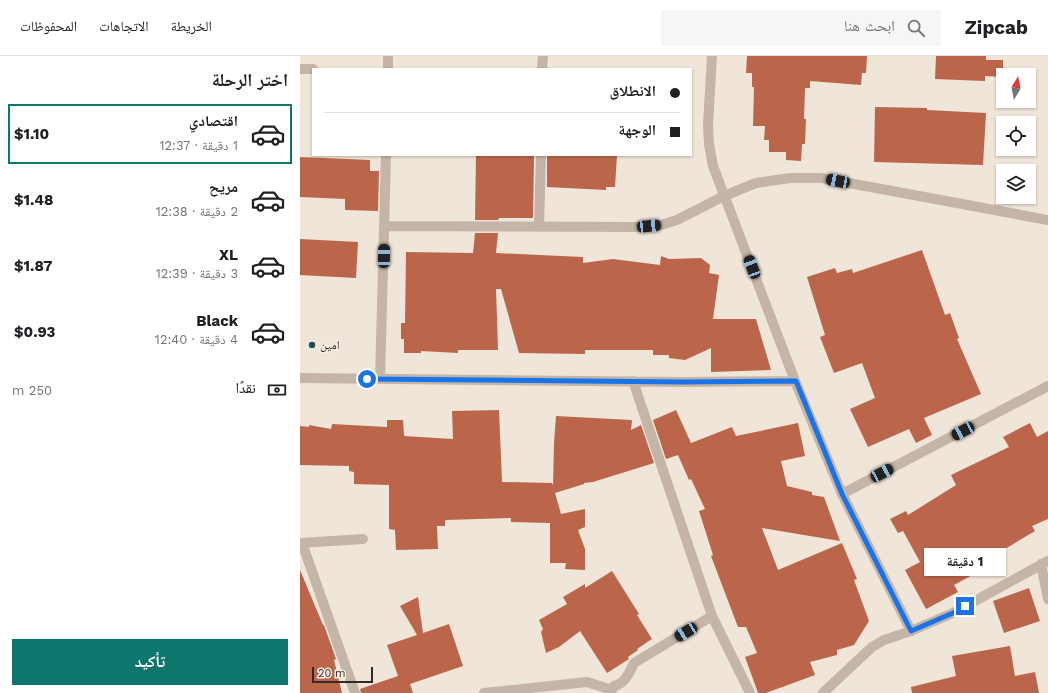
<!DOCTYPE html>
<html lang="ar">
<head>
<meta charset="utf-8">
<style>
  body { margin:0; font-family:"Work Sans","Noto Naskh Arabic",sans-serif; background:#f6f6f6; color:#202124; direction:rtl; height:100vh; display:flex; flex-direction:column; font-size:15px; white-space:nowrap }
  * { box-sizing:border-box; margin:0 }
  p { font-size:13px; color:#757577 }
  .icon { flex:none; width:22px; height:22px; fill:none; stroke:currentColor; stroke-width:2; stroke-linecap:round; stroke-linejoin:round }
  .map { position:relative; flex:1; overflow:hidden; direction:ltr }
  .drawer { display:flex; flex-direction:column; background:#fff; width:300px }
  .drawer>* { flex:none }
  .hud { position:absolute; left:12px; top:12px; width:380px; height:88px; border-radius:0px; box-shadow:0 1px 3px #0004; direction:rtl; display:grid; align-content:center; height:88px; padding:0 12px; background:#fff }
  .needle { width:26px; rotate:10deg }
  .fabs { position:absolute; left:696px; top:12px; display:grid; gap:8px }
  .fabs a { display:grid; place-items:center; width:40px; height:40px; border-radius:0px; background:#fff; box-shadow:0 1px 3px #0004; font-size:20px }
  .scale { position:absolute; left:12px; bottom:10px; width:61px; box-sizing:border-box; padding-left:4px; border:2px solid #322a26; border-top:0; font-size:11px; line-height:14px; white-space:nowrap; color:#322a26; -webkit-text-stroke:3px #f7efe5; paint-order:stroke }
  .end { position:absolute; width:18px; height:18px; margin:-9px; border:5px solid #1a73e8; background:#fff; box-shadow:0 0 0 2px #fff }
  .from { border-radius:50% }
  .bubble { position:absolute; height:28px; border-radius:0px; background:#fff; box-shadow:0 1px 3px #0004; font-size:13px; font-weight:700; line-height:28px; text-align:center; direction:rtl }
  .car { position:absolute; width:12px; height:24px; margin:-12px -6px; border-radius:5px; box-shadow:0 0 3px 1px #0007; background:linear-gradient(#222 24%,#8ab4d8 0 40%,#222 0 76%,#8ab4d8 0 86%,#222 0) }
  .hud b { display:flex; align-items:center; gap:14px; height:38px; font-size:15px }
  .hud b+b { border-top:1px solid #e0e0e0 }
  .hud i { width:10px; height:10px; background:#202124 }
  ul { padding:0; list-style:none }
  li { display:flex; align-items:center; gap:12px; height:60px; margin:0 8px 6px; padding:0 4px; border:2px solid transparent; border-radius:0px }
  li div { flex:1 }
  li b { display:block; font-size:15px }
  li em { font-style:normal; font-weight:700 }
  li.selected { border-color:#0f766e }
  li>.icon { width:36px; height:36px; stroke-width:1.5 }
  h2 { padding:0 12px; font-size:18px; line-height:48px }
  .pay { display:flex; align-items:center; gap:10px; height:44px; padding:0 12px; font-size:15px }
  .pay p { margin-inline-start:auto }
  .button { display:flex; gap:8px; margin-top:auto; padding:8px 12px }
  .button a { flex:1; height:46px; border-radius:0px; background:#0f766e; color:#fff; font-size:16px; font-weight:700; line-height:46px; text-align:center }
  header { display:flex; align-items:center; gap:24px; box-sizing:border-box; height:56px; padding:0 20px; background:#fff; border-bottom:1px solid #e0e0e0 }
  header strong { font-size:19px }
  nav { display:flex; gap:22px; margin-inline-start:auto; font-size:14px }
  .search { width:280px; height:36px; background:#f6f6f6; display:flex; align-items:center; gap:10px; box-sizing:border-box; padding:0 14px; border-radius:0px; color:#757577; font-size:15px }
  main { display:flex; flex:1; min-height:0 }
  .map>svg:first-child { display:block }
  .building { fill:#bb664b }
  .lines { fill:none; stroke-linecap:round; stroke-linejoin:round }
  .street { stroke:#c5b5a6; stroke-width:10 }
  .route { stroke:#1a73e8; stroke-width:5 }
  .poi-dot { fill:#204d50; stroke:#f7efe5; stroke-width:1.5 }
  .labels { text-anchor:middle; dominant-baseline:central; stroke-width:3; stroke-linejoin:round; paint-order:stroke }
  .poi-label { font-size:12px; fill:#322a26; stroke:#f7efe5; text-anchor:start }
</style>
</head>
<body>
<header>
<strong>Zipcab</strong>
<div class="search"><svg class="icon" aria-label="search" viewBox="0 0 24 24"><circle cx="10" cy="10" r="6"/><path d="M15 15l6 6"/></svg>ابحث هنا</div>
<nav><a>الخريطة</a><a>الاتجاهات</a><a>المحفوظات</a></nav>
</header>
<main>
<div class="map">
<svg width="748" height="637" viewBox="0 0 748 637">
  <rect width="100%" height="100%" fill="#efe5d9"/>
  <path class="building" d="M447,0h120l-1,17h-4l-1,12 -51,-4v7h-5l-1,31h2l-1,25h-3l-1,17 -15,-1v-8h-17v-12h-5l1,-14h-12l1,-39h-2v-14h-6z
    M636,0h50v4h17v17l-18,-1v5l-50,-2z
    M575,51l52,1v2l59,3 -3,52 -109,-3z
    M176,99h58l-1,63h-34l-1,2h-23z
    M247,99h70l-2,32h-9v3l-59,-3z
    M0,101l70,3v11h9l-1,40 -33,-1v-11l-45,-2z
    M175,177h23l-2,20 87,4v6l30,-4 47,6 1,-9 8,3 32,-1 9,7 -1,8 10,2 -6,44h43l15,51 -60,2v-24l-26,12 -16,-2v-3h-16v-5h-68v4l-66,-1 -18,-64h-5l2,61h-40v3l-37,-2v2h-17v-14h-3v-16h4l1,-71 67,1z
    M0,183l58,3 -2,36 -56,-3z
    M622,194l23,65 5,-2 9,25 -2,1 24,55 -57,24 8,17 -16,8 -7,-14 -41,18 -18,-38 25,-11 -13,-35 -28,10 -14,-36 5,-2 -18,-58 28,-9 2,5 15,-4 1,4z
    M199,354l3,72 50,1 1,2 1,-42 2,-27 76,4 -1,10 10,-5 13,38 -61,19 -9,1v1l-29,9 6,21 24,-5v18l-7,3 7,19v21l-20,-1 1,-6h-16v-40l-39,-1v-4l-65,2 -1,1v5h-8l1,23 -42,1 -1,-20 -6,-1v-44l-35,-1v-12l-5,-1v-5l-49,-1v-39l9,1v-2l22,4 1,-5 55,3v-7h16l1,16 49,3 -1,-28z
    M376,354l15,33 41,-16 4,9 62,-13 7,33 -24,5 6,25 25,6v3l12,2 16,44 -78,-13 16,42 64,-27 15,36 -3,1 15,41 -15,24 -17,5v5l-27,7 5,13 -49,18h-8l-13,-36 12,-4 -11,-26h-8l-27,-71 2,-1 -14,-44 6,-2 -14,-30 -2,1 -11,-25 -12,4 -13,-39z
    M730,367l7,14 11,-6v88l-16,7 3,5 -62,37 3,5 -22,12 4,7 -32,17 -21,-39 15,-8 -17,-31 -5,2 -8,-14 16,-8 2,4 48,-30 -5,-10 58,-28 -6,-10z
    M0,514l23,55h1l12,34 -2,1 8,33h-42z
    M312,515l27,43 -2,1 15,24 -15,10 1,1 -10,7 1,2 -22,14 -27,-42 -21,16 -13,6 -5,-21 2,-3 -4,-9 28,-16 -4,-7 22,-13v4z
    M729,532l11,33 -36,12 -11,-32z
    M118,541l5,36 26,-9 14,42 -53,18 3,9h-52l-1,-4 38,-13 -11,-31 30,-10 -17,-29z
    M710,590l5,30 20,-4 4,21h-127l-1,-6 45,-11 -4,-20z"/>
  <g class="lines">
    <path class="street" d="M412,0l-4,69 1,19 4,22 82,215 47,113 69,137
      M0,13h13
      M88,13v-13
      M242,13l1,-13
      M84,170l254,1 23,-2 16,-5 47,-24 32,-13 34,-5h32l226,42
      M239,171l2,-72
      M0,322l383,4 112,-1
      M80,323l6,-224
      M333,325l79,235 38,77
      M542,438l206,-108
      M0,487l63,-4
      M2,487l53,150
      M741,508l7,35
      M184,637l103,-11 25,8 2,-4c11,-2 15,-13 20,-23l78,-47
      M523,637l49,-46 12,-7 27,-9 42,-18 95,-52"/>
  </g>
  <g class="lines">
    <path class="route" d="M67,323l316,3 113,-1 46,113 69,137 42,-18 12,-7"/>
  </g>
  <circle class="poi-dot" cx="12" cy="289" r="4"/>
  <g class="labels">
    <g class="poi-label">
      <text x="20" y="289">امين</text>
    </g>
  </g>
</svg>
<div class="fabs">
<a><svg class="needle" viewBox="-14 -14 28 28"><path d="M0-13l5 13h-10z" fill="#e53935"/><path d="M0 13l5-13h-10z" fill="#757577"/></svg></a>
<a><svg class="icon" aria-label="locate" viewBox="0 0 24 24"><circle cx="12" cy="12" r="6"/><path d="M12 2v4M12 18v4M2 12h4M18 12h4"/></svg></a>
<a><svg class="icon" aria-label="layers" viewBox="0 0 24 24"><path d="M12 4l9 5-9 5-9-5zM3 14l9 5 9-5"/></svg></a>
</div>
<div class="scale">20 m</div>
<i class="end from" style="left:67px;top:323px"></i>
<i class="end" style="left:665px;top:550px"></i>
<div class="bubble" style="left:624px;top:492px;width:82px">1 دقيقة</div>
<i class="car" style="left:538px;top:125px;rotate:281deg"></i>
<i class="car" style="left:349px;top:170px;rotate:85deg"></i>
<i class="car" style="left:84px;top:200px;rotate:1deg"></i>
<i class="car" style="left:452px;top:211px;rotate:339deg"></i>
<i class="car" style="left:663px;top:375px;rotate:242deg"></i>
<i class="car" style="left:582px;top:417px;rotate:62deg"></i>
<i class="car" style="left:386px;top:576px;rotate:239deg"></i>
<div class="hud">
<b><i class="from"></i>الانطلاق</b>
<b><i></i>الوجهة</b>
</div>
</div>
<section class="drawer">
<h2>اختر الرحلة</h2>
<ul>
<li class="selected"><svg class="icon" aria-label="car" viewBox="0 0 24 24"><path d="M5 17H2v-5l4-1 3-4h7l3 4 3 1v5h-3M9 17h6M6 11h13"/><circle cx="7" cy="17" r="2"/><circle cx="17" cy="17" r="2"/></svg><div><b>اقتصادي</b><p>1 دقيقة · 12:37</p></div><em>$1.10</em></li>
<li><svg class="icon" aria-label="car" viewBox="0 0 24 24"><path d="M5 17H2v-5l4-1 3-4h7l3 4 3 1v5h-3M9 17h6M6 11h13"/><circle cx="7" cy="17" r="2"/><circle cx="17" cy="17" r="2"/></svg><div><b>مريح</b><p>2 دقيقة · 12:38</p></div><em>$1.48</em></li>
<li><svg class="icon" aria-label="car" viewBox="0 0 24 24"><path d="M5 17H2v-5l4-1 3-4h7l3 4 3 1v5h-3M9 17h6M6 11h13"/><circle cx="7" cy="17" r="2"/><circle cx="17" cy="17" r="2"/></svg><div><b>XL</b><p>3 دقيقة · 12:39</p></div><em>$1.87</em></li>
<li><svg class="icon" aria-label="car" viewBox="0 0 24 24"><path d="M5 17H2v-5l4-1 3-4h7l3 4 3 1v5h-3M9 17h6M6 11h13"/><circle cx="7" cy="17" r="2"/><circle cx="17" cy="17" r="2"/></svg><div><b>Black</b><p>4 دقيقة · 12:40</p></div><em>$0.93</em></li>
</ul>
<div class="pay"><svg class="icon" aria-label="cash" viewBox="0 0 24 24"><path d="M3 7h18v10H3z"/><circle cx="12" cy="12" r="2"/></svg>نقدًا<p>250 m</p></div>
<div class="button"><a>تأكيد</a></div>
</section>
</main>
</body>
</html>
